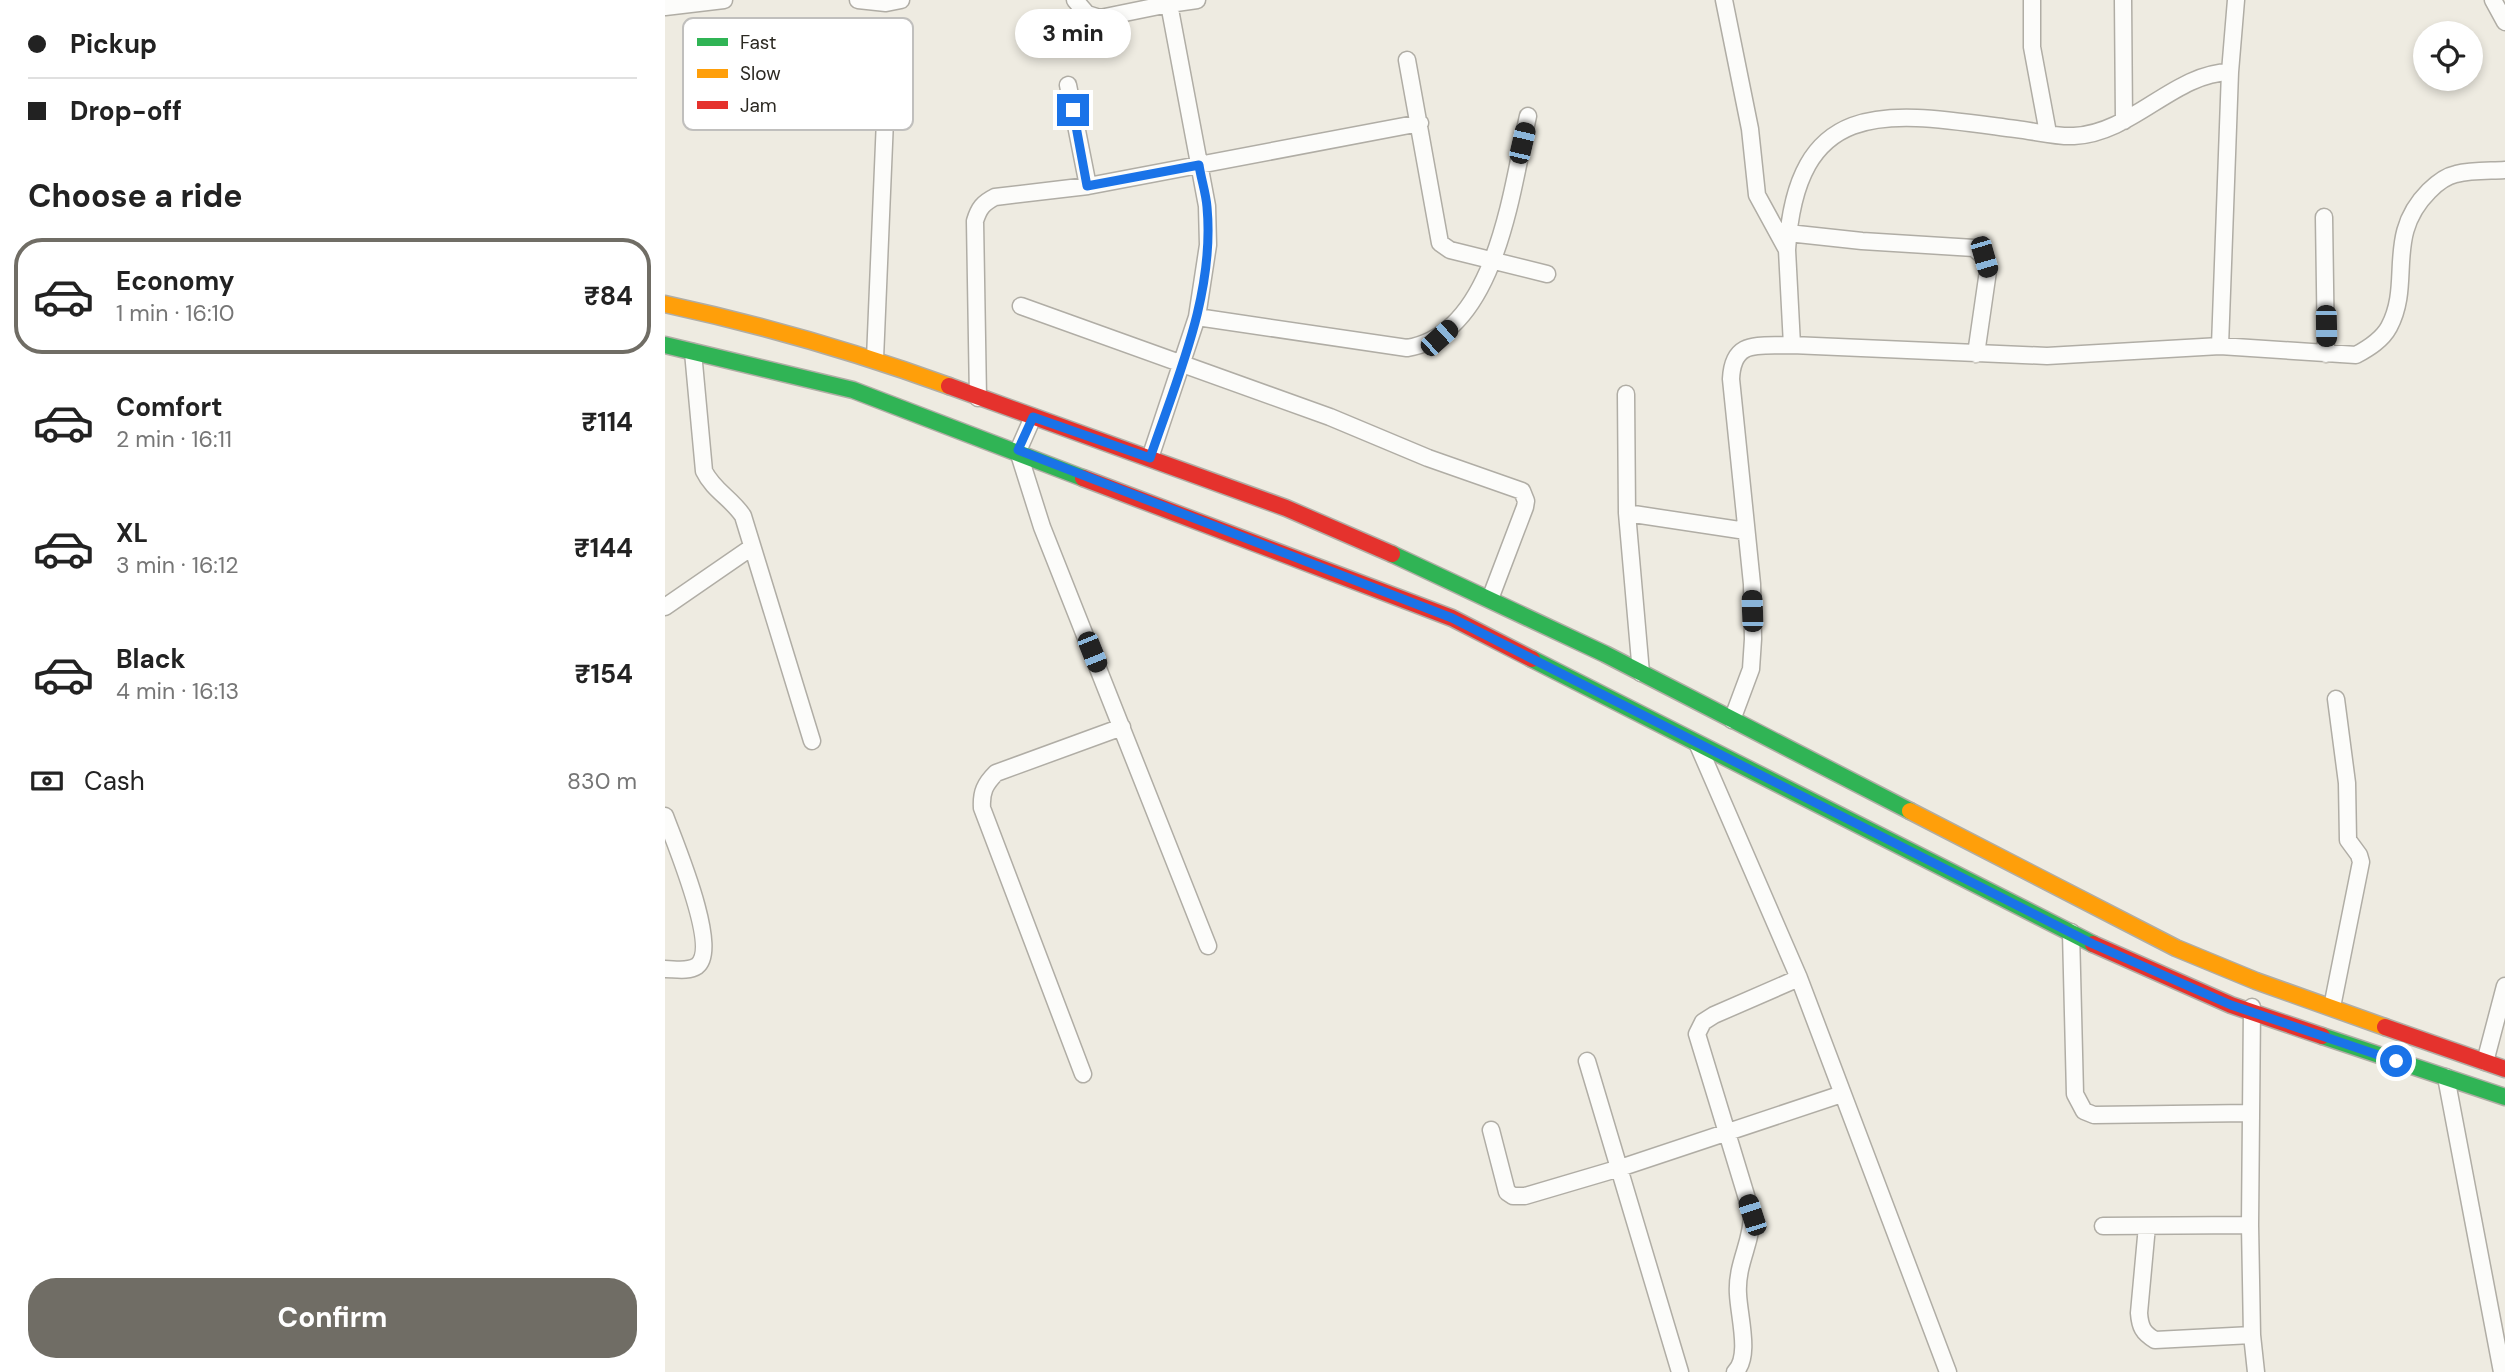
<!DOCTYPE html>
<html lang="en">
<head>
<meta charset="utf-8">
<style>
  body { margin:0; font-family:"DM Sans",sans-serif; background:#f2f2f2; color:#222; height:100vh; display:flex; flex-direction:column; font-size:26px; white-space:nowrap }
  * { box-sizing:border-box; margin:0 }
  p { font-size:23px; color:#767676 }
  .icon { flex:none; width:38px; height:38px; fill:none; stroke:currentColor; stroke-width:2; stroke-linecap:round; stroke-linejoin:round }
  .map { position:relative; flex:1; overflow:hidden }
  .panel { display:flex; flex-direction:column; background:#fff; width:665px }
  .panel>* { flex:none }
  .guide { display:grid; align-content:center; height:154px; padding:0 28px; background:#fff }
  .tools { position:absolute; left:1748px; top:21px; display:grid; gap:14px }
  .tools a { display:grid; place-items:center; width:70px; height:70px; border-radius:50%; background:#fff; box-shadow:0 4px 10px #0003; font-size:35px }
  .end { position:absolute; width:32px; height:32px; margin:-16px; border:9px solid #1a73e8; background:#fff; box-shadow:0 0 0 4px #fff }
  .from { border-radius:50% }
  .bubble { position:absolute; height:49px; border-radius:24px; background:#fff; box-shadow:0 4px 10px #0003; font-size:23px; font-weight:700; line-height:49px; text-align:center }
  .car { position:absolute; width:21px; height:42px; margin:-21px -10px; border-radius:9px; box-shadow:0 0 5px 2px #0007; background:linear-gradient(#222 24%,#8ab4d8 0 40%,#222 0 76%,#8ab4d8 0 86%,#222 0) }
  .guide b { display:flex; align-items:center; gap:24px; height:66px; font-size:26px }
  .guide b+b { border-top:2px solid #e0e0e0 }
  .guide i { width:18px; height:18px; background:#222 }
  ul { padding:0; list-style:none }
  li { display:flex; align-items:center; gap:21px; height:116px; margin:0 14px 10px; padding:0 14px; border:4px solid transparent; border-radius:28px }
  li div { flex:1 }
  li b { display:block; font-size:26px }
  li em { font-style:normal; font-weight:700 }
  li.current { border-color:#706d65 }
  li>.icon { width:63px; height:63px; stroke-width:1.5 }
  h2 { padding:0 28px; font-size:32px; line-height:84px }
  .pay { display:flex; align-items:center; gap:18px; height:77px; padding:0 28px; font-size:26px }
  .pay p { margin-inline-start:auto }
  .cta { display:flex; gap:14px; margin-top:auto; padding:14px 28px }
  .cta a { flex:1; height:80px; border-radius:28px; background:#706d65; color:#fff; font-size:28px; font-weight:700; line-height:80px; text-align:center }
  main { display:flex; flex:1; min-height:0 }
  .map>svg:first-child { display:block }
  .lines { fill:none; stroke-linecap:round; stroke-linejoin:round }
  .street-casing { stroke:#b0ada5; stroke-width:19 }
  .fast-casing { stroke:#b0ada5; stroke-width:19 }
  .slow-casing { stroke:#b0ada5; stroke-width:19 }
  .jam-casing { stroke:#b0ada5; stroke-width:19 }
  .street { stroke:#fcfcfa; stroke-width:16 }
  .fast { stroke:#30b455; stroke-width:16 }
  .slow { stroke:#ff9f0a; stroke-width:16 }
  .jam { stroke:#e5322d; stroke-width:16 }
  .route { stroke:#1a73e8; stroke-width:9 }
  .key { fill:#fff; stroke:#c0bfbd; stroke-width:2 }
  .key-label { font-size:19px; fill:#2c2922 }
</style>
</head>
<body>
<main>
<section class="panel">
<div class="guide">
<b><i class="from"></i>Pickup</b>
<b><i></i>Drop-off</b>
</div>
<h2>Choose a ride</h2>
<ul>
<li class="current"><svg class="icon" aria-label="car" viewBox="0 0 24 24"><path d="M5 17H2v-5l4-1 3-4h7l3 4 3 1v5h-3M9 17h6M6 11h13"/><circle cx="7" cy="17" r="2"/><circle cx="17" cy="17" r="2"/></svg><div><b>Economy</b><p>1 min · 16:10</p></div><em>₹84</em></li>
<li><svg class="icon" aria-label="car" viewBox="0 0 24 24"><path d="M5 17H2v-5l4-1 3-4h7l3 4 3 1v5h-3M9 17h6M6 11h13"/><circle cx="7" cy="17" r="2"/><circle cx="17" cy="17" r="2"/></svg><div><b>Comfort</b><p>2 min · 16:11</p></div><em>₹114</em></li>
<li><svg class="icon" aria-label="car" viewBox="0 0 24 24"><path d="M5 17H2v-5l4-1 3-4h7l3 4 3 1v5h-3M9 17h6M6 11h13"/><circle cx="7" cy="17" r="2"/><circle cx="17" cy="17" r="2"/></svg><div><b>XL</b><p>3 min · 16:12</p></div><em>₹144</em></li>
<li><svg class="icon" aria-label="car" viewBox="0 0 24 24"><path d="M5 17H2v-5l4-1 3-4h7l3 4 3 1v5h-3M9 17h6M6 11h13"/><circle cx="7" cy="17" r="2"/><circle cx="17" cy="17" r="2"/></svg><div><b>Black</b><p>4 min · 16:13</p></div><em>₹154</em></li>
</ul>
<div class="pay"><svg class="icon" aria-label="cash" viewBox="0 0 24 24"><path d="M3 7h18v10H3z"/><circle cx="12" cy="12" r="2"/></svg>Cash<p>830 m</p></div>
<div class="cta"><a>Confirm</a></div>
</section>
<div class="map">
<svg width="1840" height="1372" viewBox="0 0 1840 1372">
  <rect width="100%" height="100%" fill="#eeebe1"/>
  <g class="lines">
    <defs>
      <path id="street" d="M193,0l28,3 15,-3
        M410,0l12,14 13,4 69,-14 38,202 1,39 -11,72 -47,141
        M1059,0l26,129 7,66 30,55 5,95c-33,2 -59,-7 -61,34l21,205 1,55 -2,30 -19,51
        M1367,0v47l16,86
        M1458,0l1,121
        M1828,0l12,22
        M504,4l28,-4
        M0,7l59,-7
        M742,60l33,183 10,7 97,24
        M403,85l20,101
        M1659,217l2,137
        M1123,233l74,8 112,7 10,9 4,14 -12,83
        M1122,250c10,-160 107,-137 229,-121 18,2 40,8 58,7 59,-3 100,-63 156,-64
        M356,306l309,111 98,41 94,33 4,10 -1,6 -35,92
        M532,317l210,31c89,-14 105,-160 121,-232
        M1127,345l255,11 173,-10 136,9c13,-7 26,-15 33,-28 24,-45 -5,-91 40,-136 8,-8 17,-15 27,-17 16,-4 33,-3 49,-4
        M1555,346l10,-274 6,-72
        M28,352l11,119c9,19 28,28 39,45l69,225
        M210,359l12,-287
        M961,394l1,119 14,160
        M313,398l-3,-177c4,-13 8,-18 20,-24l93,-11 332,-63
        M368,417l-15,34 24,76 166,419
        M962,513l119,18
        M0,607l87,-60
        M1033,745l101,233 149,394
        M0,816c9,25 55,132 32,150 -9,6 -22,3 -32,3
        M1406,932l4,162 9,17 10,4 156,-2
        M1587,1007l-2,218 2,110 4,37
        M1667,1007l29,-145 -2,-7 -11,-15 -1,-57 -11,-84
        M922,1061l93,311
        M1820,1062l20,-76
        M418,1074l-101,-266c-1,-16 3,-24 14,-35l126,-46
        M1781,1077l56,295
        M826,1130l16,62 6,4h12l95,-28 222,-74
        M1438,1226l147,-1
        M1482,1226l-8,87c1,14 4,20 16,27l97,-5
        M1070,1372c16,-15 4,-55 3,-78 -2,-30 14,-51 14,-79l-55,-181 6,-12 11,-7 85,-37"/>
      <path id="fast" d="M0,345l188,45 230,88
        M727,554l213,100 305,157
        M867,659l561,285
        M1657,1036l183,61"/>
      <path id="slow" d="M0,304c97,21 191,48 284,82
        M1245,811l266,137 80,33 129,46"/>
      <path id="jam" d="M284,386l337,122 106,46
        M418,478l369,140 80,41
        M1428,944l138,61 91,31
        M1720,1027l120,42"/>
    </defs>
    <use href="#street" class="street-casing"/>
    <use href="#fast" class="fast-casing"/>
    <use href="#slow" class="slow-casing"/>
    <use href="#jam" class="jam-casing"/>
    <use href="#street" class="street"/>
    <use href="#fast" class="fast"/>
    <use href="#slow" class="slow"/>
    <use href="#jam" class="jam"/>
  </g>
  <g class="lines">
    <path class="route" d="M408,110l14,76 112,-21c2,14 7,28 8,42 8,87 -30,171 -57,251l-117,-41 -15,33 434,168 641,326 138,61 165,56"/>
  </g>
  <rect x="18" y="18" width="230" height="112" rx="10" class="key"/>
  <rect x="32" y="38" width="31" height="8" fill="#30b455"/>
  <rect x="32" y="69" width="31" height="9" fill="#ff9f0a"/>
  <rect x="32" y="101" width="31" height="8" fill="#e5322d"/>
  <g class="key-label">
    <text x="75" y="49">Fast</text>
    <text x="75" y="80">Slow</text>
    <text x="75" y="112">Jam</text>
  </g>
</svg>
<div class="tools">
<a><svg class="icon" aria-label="locate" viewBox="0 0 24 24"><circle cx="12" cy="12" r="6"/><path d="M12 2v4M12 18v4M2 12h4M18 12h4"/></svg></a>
</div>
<i class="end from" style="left:1731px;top:1061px"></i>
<i class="end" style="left:408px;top:110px"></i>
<div class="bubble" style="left:350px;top:9px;width:116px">3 min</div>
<i class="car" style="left:857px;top:143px;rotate:13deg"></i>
<i class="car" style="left:1319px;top:257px;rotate:164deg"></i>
<i class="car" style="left:1661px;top:326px;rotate:179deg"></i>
<i class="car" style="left:774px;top:338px;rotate:48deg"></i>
<i class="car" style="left:1087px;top:611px;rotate:358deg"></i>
<i class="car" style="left:427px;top:652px;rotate:158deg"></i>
<i class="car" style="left:1087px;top:1215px;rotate:342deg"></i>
</div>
</main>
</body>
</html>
